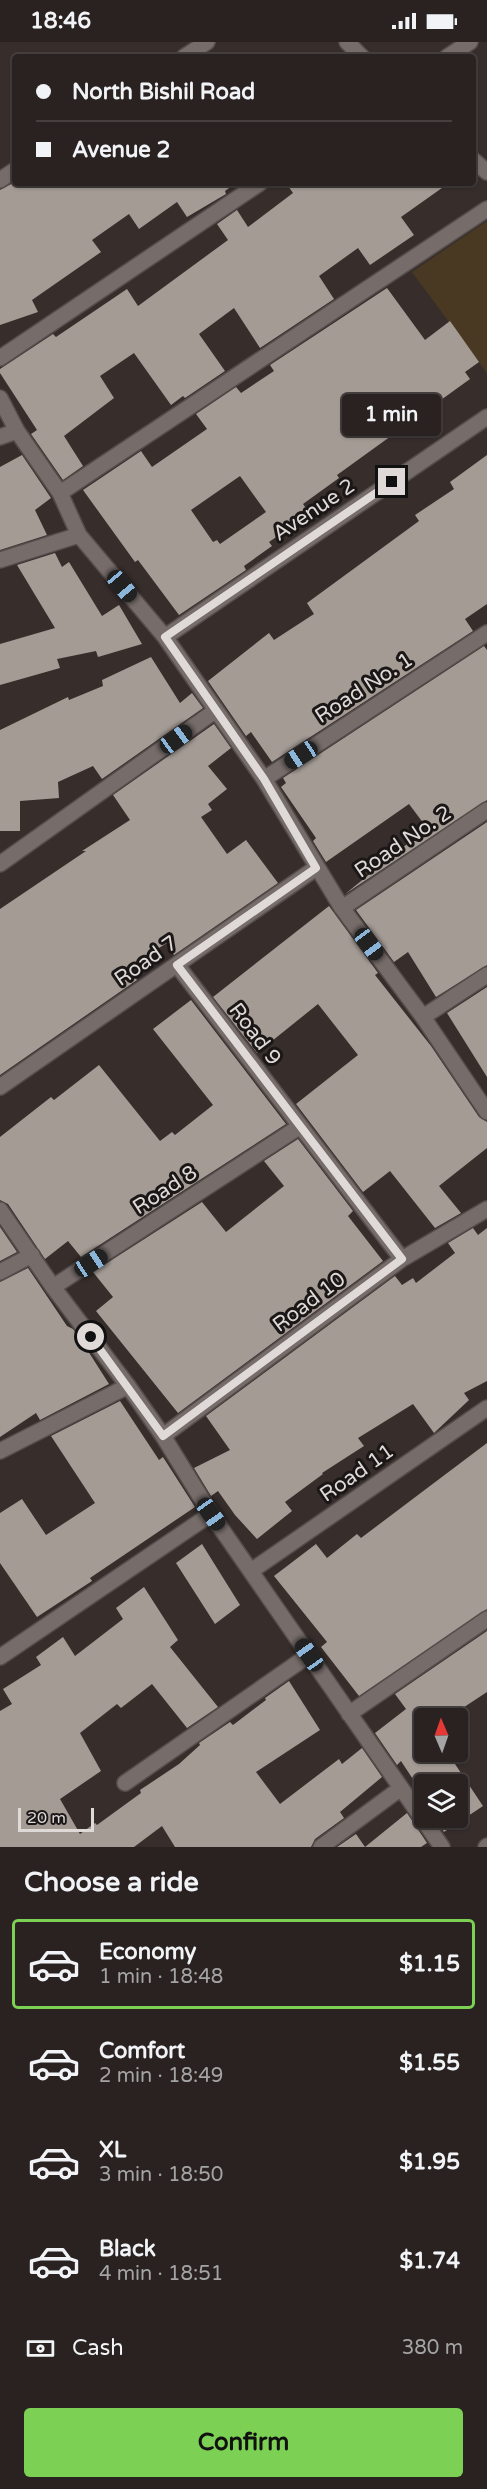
<!DOCTYPE html>
<html lang="en">
<head>
<meta charset="utf-8">
<style>
  body { margin:0; font-family:"Varela Round",sans-serif; background:#312a2a; color:#f1f3f6; height:100vh; display:flex; flex-direction:column; font-size:22px; white-space:nowrap }
  * { box-sizing:border-box; margin:0 }
  p { font-size:20px; color:#a5a4a5 }
  .icon { flex:none; width:33px; height:33px; fill:none; stroke:currentColor; stroke-width:2; stroke-linecap:round; stroke-linejoin:round }
  .map { position:relative; height:1805px; overflow:hidden }
  .drawer { display:flex; flex-direction:column; background:#292221; flex:1 }
  .drawer>* { flex:none }
  .top-card { position:absolute; left:12px; top:12px; width:464px; height:132px; border-radius:6px; box-shadow:0 2px 4px #0004,0 0 0 2px #453f3f; display:grid; align-content:center; height:132px; padding:0 24px; background:#292221 }
  .needle { width:39px; rotate:358deg }
  .tools { position:absolute; left:414px; top:1666px; display:grid; gap:12px }
  .tools a { display:grid; place-items:center; width:54px; height:54px; border-radius:6px; background:#292221; box-shadow:0 2px 4px #0004,0 0 0 2px #453f3f; font-size:30px }
  .scale { position:absolute; left:18px; bottom:15px; width:76px; box-sizing:border-box; padding-left:6px; border:3px solid #dfdad8; border-top:0; font-size:16px; line-height:21px; white-space:nowrap; color:#dfdad8; -webkit-text-stroke:4px #1b1716; paint-order:stroke }
  .end { position:absolute; width:27px; height:27px; margin:-14px; border:8px solid #dfdad8; background:#111; box-shadow:0 0 0 3px #111 }
  .from { border-radius:50% }
  .bubble { position:absolute; height:42px; border-radius:6px; background:#292221; box-shadow:0 2px 4px #0004,0 0 0 2px #453f3f; font-size:20px; font-weight:800; line-height:42px; text-align:center }
  .car { position:absolute; width:18px; height:36px; margin:-18px -9px; border-radius:8px; box-shadow:0 0 4px 2px #0007; background:linear-gradient(#222 24%,#8ab4d8 0 40%,#222 0 76%,#8ab4d8 0 86%,#222 0) }
  .top-card b { display:flex; align-items:center; gap:21px; height:57px; font-size:22px }
  .top-card b+b { border-top:2px solid #453f3f }
  .top-card i { width:15px; height:15px; background:#f1f3f6 }
  ul { padding:0; list-style:none }
  li { display:flex; align-items:center; gap:18px; height:90px; margin:0 12px 9px; padding:0 12px; border:3px solid transparent; border-radius:6px }
  li div { flex:1 }
  li b { display:block; font-size:22px }
  li em { font-style:normal; font-weight:800 }
  li.active { border-color:#7cd155 }
  li>.icon { width:54px; height:54px; stroke-width:1.5 }
  h2 { padding:0 24px; font-size:27px; line-height:72px }
  .pay { display:flex; align-items:center; gap:15px; height:66px; padding:0 24px; font-size:22px }
  .pay p { margin-inline-start:auto }
  .cta { display:flex; gap:12px; margin-top:auto; padding:12px 24px }
  .cta a { flex:1; height:69px; border-radius:6px; background:#7cd155; color:#111; font-size:24px; font-weight:800; line-height:69px; text-align:center }
  .status { display:flex; justify-content:space-between; align-items:center; height:42px; padding:0 30px; background:#292221; direction:ltr }
  .status svg { height:16px; fill:currentColor }
  .map>svg:first-child { display:block }
  .green { fill:#4a3922 }
  .building { fill:#a49b95; fill-rule:evenodd }
  .lines { fill:none; stroke-linecap:round; stroke-linejoin:round }
  .minor-casing { stroke:#544d4b; stroke-width:18 }
  .minor { stroke:#766c69; stroke-width:15 }
  .route { stroke:#dfdad8; stroke-width:8 }
  .labels { text-anchor:middle; dominant-baseline:central; stroke-width:6; stroke-linejoin:round; paint-order:stroke }
  .street-label { font-size:21px; fill:#dfdad8; stroke:#1b1716 }
</style>
</head>
<body>
<div class="status"><b>18:46</b><svg viewBox="0 0 49 12"><path d="M0 12V9h3v3zM5 12V6h3v6zM10 12V3h3v9zM15 12V0h3v12zM26 1h20v11H26zM47 4h2v5h-2z"/></svg></div>
<div class="map">
<svg width="487" height="1805" viewBox="0 0 487 1805">
  <rect width="100%" height="100%" fill="#372e2c"/>
  <path class="green" d="M487,179v152l-75,-101z"/>
  <path class="building" d="M13,141h223l-11,8 1,3 -39,23 -10,-15 -38,27 -10,-15 -37,26 9,12 -69,48 6,12 -38,13v-135z
    M286,141h163l-48,34 13,18 -44,30 -12,-17 -39,28 15,23 -74,49 -26,-40 -35,26 26,37 -40,27 -2,-2 -12,9 -37,-52 -34,23 14,22 -50,38 19,30 -20,14 -32,-46 6,-4 -37,-57v-4l53,-35 3,3 71,-48 11,17 90,-66 -11,-16 20,-14 11,17 45,-34z
    M387,246l38,52 25,-19 29,41 -14,10 5,7 -133,96 2,3 -36,26 7,10 -41,28 3,4 -28,20 2,4 -67,45 -41,-55 -3,2 -52,-72 58,-39 11,16 55,-38 -11,-15 40,-27 5,6 33,-22 -4,-6zM240,434l26,36 -46,32 -3,-4 -4,2 -22,-32z
    M22,413l29,43 -16,12 12,25 -47,15v-83z
    M487,413v149l-22,15 8,12 -201,131 -21,-30 -5,4 -38,-55 61,-48 5,7 40,-26 -7,-11 112,-82 -4,-6 39,-26 -4,-7z
    M55,511l7,14 7,-5 33,54 17,-11 23,39 -44,13 -2,-6 -39,8 3,9 -60,17v-41l55,-16 -38,-63z
    M484,604l3,4v150l-142,94 82,-66 -18,-24 -83,58 -13,-21 3,-3 -35,-51 5,-4 -3,-5z
    M151,615l29,46 12,-10 11,15 -101,71 -9,-13 -35,16 1,16 -39,3v30h-20v-101l68,-33 1,3 34,-14 -1,-6z
    M214,682l17,24 -23,18 19,23 -19,15 4,6 -11,7 26,37 19,-14 32,43 -104,72 -7,-12 -39,24 9,13 -137,95v-166l86,-58h-4l48,-31 -17,-25z
    M487,780v143l-51,32 -28,-45 -14,10 -38,-52z
    M329,864l49,67 -3,2 56,71 48,71 8,5v26l-48,38 22,27 -26,15 -45,-57 -27,21 -67,-88 62,-49 -40,-51 -61,49 -44,-56z
    M487,945v90l-40,-64z
    M191,958l95,124 -205,133 -13,-16 -23,18 -37,-55 -8,-4v-63l51,-40 3,3 45,-35 61,76 12,-9 3,3 38,-30 -60,-76z
    M298,1097l55,72 -5,5 35,45 -205,152 -82,-102 17,-14 -20,-25 109,-70 24,30 58,-46 -20,-25z
    M0,1185l17,25 -17,9z
    M473,1186l5,7 9,-7v153l-23,12 5,7 -35,33 -21,-29 -55,34 6,8 -42,27 1,1 -38,28 7,9 -35,28 -22,-24 -17,-24 -7,5 -17,-28 36,-18 -24,-34 189,-140 7,9 11,-7 3,5 39,-30 -7,-10z
    M28,1226l39,58 6,3 8,11 28,44 -69,36 -4,-7 -36,24v-155z
    M120,1359l39,59 4,-3 32,50 -105,71 2,3 -55,36 -37,-54v-50l22,-14 24,36 49,-32 -44,-67z
    M487,1401v166l-128,87 -38,-49 6,-5 -53,-66 42,-32 11,14 30,-24 4,4z
    M202,1502l38,61 -25,19 -39,-61z
    M144,1545l34,53 -8,7 48,60 -31,21 -35,-44 -31,24 -4,-4 -37,29 21,38 -41,28 20,35 15,-11 2,2 44,-32 -1,-3 39,-26 21,-19 -1,-2 31,-21 3,3 33,-25 -1,-2 24,-17 31,49 -64,42 24,32 59,-45 3,5 20,-16 20,29 -42,35 4,6 -29,21 -4,8h-136l-13,-21 -28,21h-134v-136l12,-7 -9,-15 38,-24 -5,-8 27,-20 12,19 48,-37 -7,-11z
    M487,1589v61l-41,27h-22v33h23l36,54 -39,26 -10,-14h24v-33h-34v11l-23,-35 -4,4 -22,-32 31,-24 -11,-15z
    M407,1771l20,30 -6,4h-84l19,-13 9,13z"/>
  <g class="lines">
    <defs>
      <path id="minor" d="M347,0l15,15
        M184,15l23,-15
        M447,15l23,-15
        M472,117l15,13
        M0,138l15,-10
        M0,316l260,-175
        M0,356l17,33 43,62 19,42 86,102 99,142 78,129 81,109 64,95
        M0,395l17,-6
        M60,451l427,-284
        M0,518l79,-25
        M165,595l322,-220
        M264,737l223,-146
        M0,822l215,-153
        M342,866l145,-98
        M177,923l225,294
        M423,975l64,-42
        M0,1045l316,-219
        M0,1168l53,77 75,99 35,50 48,78 231,333
        M0,1230l32,-17
        M53,1245l246,-160
        M163,1394l239,-177 85,-50
        M0,1409l128,-65
        M251,1529l236,-163
        M0,1615l211,-143
        M349,1672l138,-95
        M125,1741l184,-128
        M321,1805l80,-59
        M486,1805l1,-1"/>
    </defs>
    <use href="#minor" class="minor-casing"/>
    <use href="#minor" class="minor"/>
  </g>
  <g class="lines">
    <path class="route" d="M91,1295l72,99 239,-177 -225,-294 139,-97 -52,-89 -99,-142 227,-155"/>
  </g>
  <g class="labels">
    <g class="street-label">
      <text transform="translate(314 468) rotate(-34)">Avenue 2</text>
      <text transform="translate(364 646) rotate(-33)">Road No. 1</text>
      <text transform="translate(403 800) rotate(-34)">Road No. 2</text>
      <text transform="translate(146 919) rotate(-35)">Road 7</text>
      <text transform="translate(255 992) rotate(53)">Road 9</text>
      <text transform="translate(165 1148) rotate(-33)">Road 8</text>
      <text transform="translate(309 1260) rotate(-37)">Road 10</text>
      <text transform="translate(357 1431) rotate(-35)">Road 11</text>
    </g>
  </g>
</svg>
<div class="tools">
<a><svg class="needle" viewBox="-14 -14 28 28"><path d="M0-13l5 13h-10z" fill="#e53935"/><path d="M0 13l5-13h-10z" fill="#a5a4a5"/></svg></a>
<a><svg class="icon" aria-label="layers" viewBox="0 0 24 24"><path d="M12 4l9 5-9 5-9-5zM3 14l9 5 9-5"/></svg></a>
</div>
<div class="scale">20 m</div>
<i class="end from" style="left:91px;top:1295px"></i>
<i class="end" style="left:392px;top:440px"></i>
<div class="bubble" style="left:342px;top:352px;width:99px">1 min</div>
<i class="car" style="left:122px;top:544px;rotate:140deg"></i>
<i class="car" style="left:176px;top:697px;rotate:54deg"></i>
<i class="car" style="left:301px;top:713px;rotate:237deg"></i>
<i class="car" style="left:369px;top:902px;rotate:143deg"></i>
<i class="car" style="left:91px;top:1221px;rotate:57deg"></i>
<i class="car" style="left:211px;top:1472px;rotate:145deg"></i>
<i class="car" style="left:309px;top:1613px;rotate:325deg"></i>
<div class="top-card">
<b><i class="from"></i>North Bishil Road</b>
<b><i></i>Avenue 2</b>
</div>
</div>
<section class="drawer">
<h2>Choose a ride</h2>
<ul>
<li class="active"><svg class="icon" aria-label="car" viewBox="0 0 24 24"><path d="M5 17H2v-5l4-1 3-4h7l3 4 3 1v5h-3M9 17h6M6 11h13"/><circle cx="7" cy="17" r="2"/><circle cx="17" cy="17" r="2"/></svg><div><b>Economy</b><p>1 min · 18:48</p></div><em>$1.15</em></li>
<li><svg class="icon" aria-label="car" viewBox="0 0 24 24"><path d="M5 17H2v-5l4-1 3-4h7l3 4 3 1v5h-3M9 17h6M6 11h13"/><circle cx="7" cy="17" r="2"/><circle cx="17" cy="17" r="2"/></svg><div><b>Comfort</b><p>2 min · 18:49</p></div><em>$1.55</em></li>
<li><svg class="icon" aria-label="car" viewBox="0 0 24 24"><path d="M5 17H2v-5l4-1 3-4h7l3 4 3 1v5h-3M9 17h6M6 11h13"/><circle cx="7" cy="17" r="2"/><circle cx="17" cy="17" r="2"/></svg><div><b>XL</b><p>3 min · 18:50</p></div><em>$1.95</em></li>
<li><svg class="icon" aria-label="car" viewBox="0 0 24 24"><path d="M5 17H2v-5l4-1 3-4h7l3 4 3 1v5h-3M9 17h6M6 11h13"/><circle cx="7" cy="17" r="2"/><circle cx="17" cy="17" r="2"/></svg><div><b>Black</b><p>4 min · 18:51</p></div><em>$1.74</em></li>
</ul>
<div class="pay"><svg class="icon" aria-label="cash" viewBox="0 0 24 24"><path d="M3 7h18v10H3z"/><circle cx="12" cy="12" r="2"/></svg>Cash<p>380 m</p></div>
<div class="cta"><a>Confirm</a></div>
</section>
</body>
</html>
